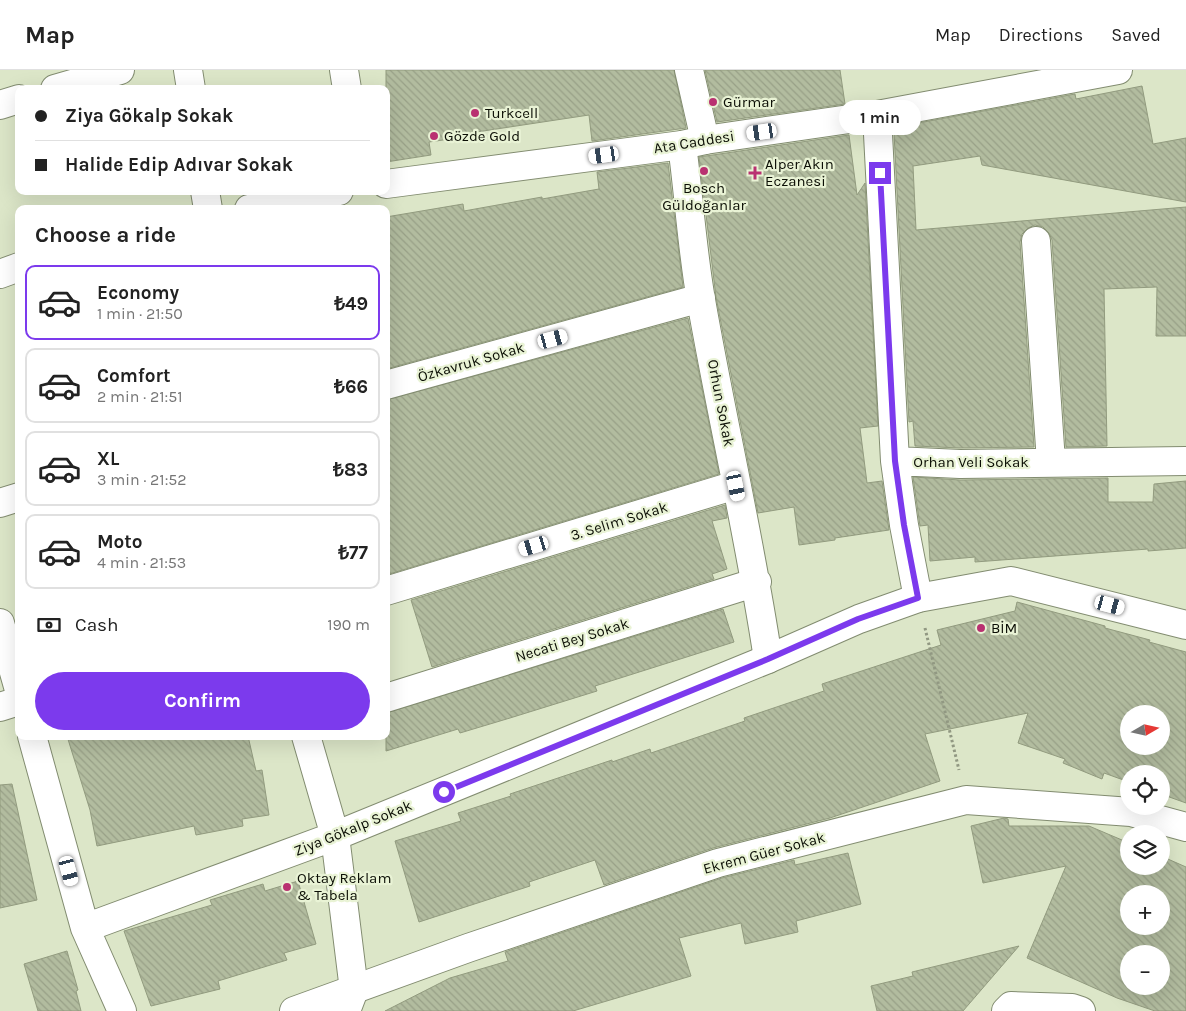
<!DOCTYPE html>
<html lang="en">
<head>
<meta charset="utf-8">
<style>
  body { margin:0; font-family:Karla,sans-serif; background:#f2f2f2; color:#222; height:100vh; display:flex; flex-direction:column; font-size:19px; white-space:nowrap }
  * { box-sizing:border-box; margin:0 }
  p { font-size:16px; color:#767676 }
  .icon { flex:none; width:28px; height:28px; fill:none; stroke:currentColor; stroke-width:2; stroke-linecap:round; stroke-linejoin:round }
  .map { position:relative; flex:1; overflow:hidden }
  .side { position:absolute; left:15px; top:135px; width:375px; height:535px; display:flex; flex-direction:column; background:#fff; border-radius:10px; box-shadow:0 5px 20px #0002 }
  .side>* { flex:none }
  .banner { position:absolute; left:15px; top:15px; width:375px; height:110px; border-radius:10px; box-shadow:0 5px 20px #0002; display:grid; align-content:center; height:110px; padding:0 20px; background:#fff }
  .needle { width:32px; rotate:81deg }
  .tools { position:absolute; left:1120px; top:635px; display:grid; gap:10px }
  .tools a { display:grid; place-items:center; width:50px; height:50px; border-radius:50%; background:#fff; box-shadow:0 5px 20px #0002; font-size:25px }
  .end { position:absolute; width:22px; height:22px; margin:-11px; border:6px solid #7c3aed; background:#fff; box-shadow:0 0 0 2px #fff }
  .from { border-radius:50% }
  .bubble { position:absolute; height:35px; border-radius:18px; background:#fff; box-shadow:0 5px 20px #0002; font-size:16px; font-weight:700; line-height:35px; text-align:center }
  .car { position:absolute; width:15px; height:30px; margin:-15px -8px; border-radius:6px; box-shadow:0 0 4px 1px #0007; background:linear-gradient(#fff 24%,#345 0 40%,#fff 0 76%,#345 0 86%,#fff 0) }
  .banner b { display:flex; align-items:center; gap:18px; height:48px; font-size:19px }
  .banner b+b { border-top:1px solid #e0e0e0 }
  .banner i { width:12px; height:12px; background:#222 }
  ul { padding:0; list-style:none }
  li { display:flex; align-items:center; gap:15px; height:75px; margin:0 10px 8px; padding:0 10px; border:2px solid #e0e0e0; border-radius:10px }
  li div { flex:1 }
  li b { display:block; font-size:19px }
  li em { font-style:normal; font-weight:700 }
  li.selected { border-color:#7c3aed }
  li>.icon { width:45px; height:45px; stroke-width:1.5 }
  h2 { padding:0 20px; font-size:22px; line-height:60px }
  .pay { display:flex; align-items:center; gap:12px; height:55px; padding:0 20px; font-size:19px }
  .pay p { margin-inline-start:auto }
  .cta { display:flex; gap:10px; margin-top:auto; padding:10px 20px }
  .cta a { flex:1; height:58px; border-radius:30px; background:#7c3aed; color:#fff; font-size:20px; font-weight:700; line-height:58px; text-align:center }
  header { display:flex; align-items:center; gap:30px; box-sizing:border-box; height:70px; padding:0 25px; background:#fff; border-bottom:1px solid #e0e0e0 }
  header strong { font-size:24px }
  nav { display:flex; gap:28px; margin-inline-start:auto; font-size:18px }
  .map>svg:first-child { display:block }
  .building { fill:url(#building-back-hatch); stroke:#929b7f; fill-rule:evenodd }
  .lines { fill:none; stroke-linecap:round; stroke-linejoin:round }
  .minor-casing { stroke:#828c70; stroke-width:30 }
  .secondary-casing { stroke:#828c70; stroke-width:30 }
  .path { stroke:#919882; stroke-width:3; stroke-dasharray:2.5 2.5; stroke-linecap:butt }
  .minor { stroke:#fff; stroke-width:28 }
  .secondary { stroke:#fff; stroke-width:28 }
  .route { stroke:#7c3aed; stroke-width:6 }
  .poi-dot { fill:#b93171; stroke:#e9f3d5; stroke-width:2 }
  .labels { text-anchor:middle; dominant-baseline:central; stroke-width:4.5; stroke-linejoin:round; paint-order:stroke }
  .poi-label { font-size:15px; fill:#0b0e05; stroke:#e9f3d5; text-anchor:start }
  .street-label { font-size:15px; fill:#0b0e05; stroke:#e9f3d5 }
</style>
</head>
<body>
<header>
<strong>Map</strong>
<nav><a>Map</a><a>Directions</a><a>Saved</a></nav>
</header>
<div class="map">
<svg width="1186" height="941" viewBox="0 0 1186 941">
  <defs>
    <pattern id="building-back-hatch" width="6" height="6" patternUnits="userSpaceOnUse" patternTransform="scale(1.25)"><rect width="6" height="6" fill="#b2bc9f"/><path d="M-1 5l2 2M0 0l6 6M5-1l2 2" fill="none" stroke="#98a087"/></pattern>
  </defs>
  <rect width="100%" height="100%" fill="#dce6c8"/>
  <path class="building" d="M386,0h288l12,58 -94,13 -3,-26 -119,18 1,3 -42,6 2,13 -45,7z
    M705,0h135l5,34 -128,18z
    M1142,16l11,58 33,-6v64l-204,-37 -2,-9 -67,10 3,64 270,-23v129h-30l1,-49 -53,2 3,157 -41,1 -14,-207 -3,-7 -6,-6 -8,-2 -7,3 -6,6 -2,8 14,205 -74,1 -45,-2 -2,-25 -4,1 -15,-289 3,-6 178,-33 1,5z
    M849,65l8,60 8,-12 13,243 -18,2 7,55 15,-2 7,49 -54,8v2l-36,5 -5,-38 -36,6 -42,-216 -17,-140z
    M668,93l15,124 -297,82v-152l77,-13 1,7 78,-14v2l57,-10 -2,-17z
    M688,248l31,156 -333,101v-175z
    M913,407l47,3 148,-2v24h45l1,-18 32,-3v67l-38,3v-2l-173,13v-5l-45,4 -2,-36 -8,1z
    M725,435l2,13 -15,3 15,48 -15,5 2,5 -282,88 -21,-67z
    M1017,532l88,24v2l45,12 -1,2 37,10v151l-25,-9v-20h-32v8l-25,-9 -2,6 -39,-16 2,-4 -47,-16 10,-30 -103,21 15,47 -110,37 -117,30 -109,37 -9,-25 -66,22 1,4 -111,36 -24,-81 66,-20 -3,-8 53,-17 -1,-2 102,-34v2l38,-13 1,4 94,-32 -1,-3 80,-27 -2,-7 119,-39 -4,-15 78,-19zM1129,644h32v32h-32z
    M723,539l11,33 -139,44 2,5 -87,27 -50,15 -2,-4 -72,22v-38z
    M67,666h181l8,35 6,-1 7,45 -27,4 1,7 -47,9 -2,-9 -97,20 -7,-36z
    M12,714l25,116 -37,8v-123z
    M1004,748l4,1 1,7h80l40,17v23h32v-10l25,11v144h-31l-38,-13 -90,-40 39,-92 -83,17 -12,-57zM1129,824h32v32h-32zM1129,884h32v32h-32z
    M848,783l13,51 -65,17 2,11 -53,12 -4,-21 -62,15 12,38 -118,35h-188l65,-33 58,-17 -3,-9 217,-74 72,-18 1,5z
    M298,811l18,63 -32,9 3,7 -69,21 2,8 -69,17 -27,-75 88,-26 -2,-5 53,-16 2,7z
    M1019,876l-56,65h-86l-6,-25 42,-10 -1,-4z
    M67,881l11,39 -2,1 5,20h-43l-14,-47z"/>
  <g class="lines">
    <defs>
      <path id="minor" d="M188,0l3,19
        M344,0l3,19
        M689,0l16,70
        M55,19l65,-19
        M0,35l19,-6
        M877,45l18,346
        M682,75c7,52 10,104 19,155 21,120 49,238 67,359
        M205,121l3,18
        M1036,171l15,221
        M386,315l315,-87
        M0,433l19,-6
        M386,521l350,-106
        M918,528l-14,-73 -9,-64 65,3 226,-3
        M386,628l371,-116
        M0,637l19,-6
        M294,941l174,-63 250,-85 248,-63 165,12 55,15
        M1006,941l5,-5 61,2 9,3"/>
      <path id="secondary" d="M386,114l296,-39 23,-5 172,-25 241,-45
        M249,139l90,-18
        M0,204l19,-7
        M0,553l19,67
        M32,666l53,192 37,83
        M306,666l29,100 19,154 -8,21
        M85,858l250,-92 433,-177 91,-40 59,-21 93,-17 175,44"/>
    </defs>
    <use href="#minor" class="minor-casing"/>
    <use href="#secondary" class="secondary-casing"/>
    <path class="path" d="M925,558l34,142"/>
    <use href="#minor" class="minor"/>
    <use href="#secondary" class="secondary"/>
  </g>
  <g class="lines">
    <path class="route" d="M444,722l324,-133 90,-40 60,-21 -14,-73 -9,-64 -15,-288"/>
  </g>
  <g class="poi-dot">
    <circle cx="713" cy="32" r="5"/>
    <circle cx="475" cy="43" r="5"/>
    <circle cx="434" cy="66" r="5"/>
    <circle cx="704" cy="101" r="5"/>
    <path d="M752.5 95.5h5v5h5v5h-5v5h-5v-5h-5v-5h5z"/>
    <circle cx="981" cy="558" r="5"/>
    <circle cx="287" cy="817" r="5"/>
  </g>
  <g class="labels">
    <g class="poi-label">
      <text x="723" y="32">Gürmar</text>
      <text x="485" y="43">Turkcell</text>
      <text x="444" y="66">Gözde Gold</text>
      <text x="765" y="94">Alper Akın<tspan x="765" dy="17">Eczanesi</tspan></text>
      <text x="704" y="118" text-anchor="middle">Bosch<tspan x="704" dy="17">Güldoğanlar</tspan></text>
      <text x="991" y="558">BİM</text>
      <text x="297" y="808">Oktay Reklam<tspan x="297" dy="17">&amp; Tabela</tspan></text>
    </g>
    <g class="street-label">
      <text transform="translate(694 72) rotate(-9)">Ata Caddesi</text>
      <text transform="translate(471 292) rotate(-16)">Özkavruk Sokak</text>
      <text transform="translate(721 333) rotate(79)">Orhun Sokak</text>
      <text x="971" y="392">Orhan Veli Sokak</text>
      <text transform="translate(619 451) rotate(-17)">3. Selim Sokak</text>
      <text transform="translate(572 570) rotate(-17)">Necati Bey Sokak</text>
      <text transform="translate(353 758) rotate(-22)">Ziya Gökalp Sokak</text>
      <text transform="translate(764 783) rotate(-15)">Ekrem Güer Sokak</text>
    </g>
  </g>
</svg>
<div class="tools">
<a><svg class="needle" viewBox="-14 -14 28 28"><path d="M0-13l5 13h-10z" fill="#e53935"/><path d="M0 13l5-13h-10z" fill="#767676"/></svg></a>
<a><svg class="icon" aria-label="locate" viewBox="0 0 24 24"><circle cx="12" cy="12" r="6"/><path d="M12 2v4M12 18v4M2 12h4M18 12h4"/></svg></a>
<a><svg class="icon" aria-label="layers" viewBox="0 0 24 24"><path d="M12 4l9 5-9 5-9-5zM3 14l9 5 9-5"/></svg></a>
<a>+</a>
<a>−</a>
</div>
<i class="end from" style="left:444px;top:722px"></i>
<i class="end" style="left:880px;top:103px"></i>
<div class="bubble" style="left:839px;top:30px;width:82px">1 min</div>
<i class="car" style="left:762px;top:62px;rotate:262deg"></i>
<i class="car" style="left:604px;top:85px;rotate:262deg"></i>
<i class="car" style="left:553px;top:269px;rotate:75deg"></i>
<i class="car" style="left:736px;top:416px;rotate:168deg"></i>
<i class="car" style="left:534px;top:476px;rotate:253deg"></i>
<i class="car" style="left:1110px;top:535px;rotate:105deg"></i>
<i class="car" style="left:69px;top:801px;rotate:165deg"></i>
<div class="banner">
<b><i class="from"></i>Ziya Gökalp Sokak</b>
<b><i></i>Halide Edip Adıvar Sokak</b>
</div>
<section class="side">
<h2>Choose a ride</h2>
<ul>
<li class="selected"><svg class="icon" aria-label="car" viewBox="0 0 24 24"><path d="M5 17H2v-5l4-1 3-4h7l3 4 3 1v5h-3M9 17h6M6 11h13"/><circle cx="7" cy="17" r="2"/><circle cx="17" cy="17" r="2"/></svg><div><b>Economy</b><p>1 min · 21:50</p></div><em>₺49</em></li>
<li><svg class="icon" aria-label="car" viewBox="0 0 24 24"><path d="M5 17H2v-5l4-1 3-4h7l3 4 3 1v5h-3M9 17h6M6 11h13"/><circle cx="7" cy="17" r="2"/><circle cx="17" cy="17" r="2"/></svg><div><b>Comfort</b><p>2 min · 21:51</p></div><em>₺66</em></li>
<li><svg class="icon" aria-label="car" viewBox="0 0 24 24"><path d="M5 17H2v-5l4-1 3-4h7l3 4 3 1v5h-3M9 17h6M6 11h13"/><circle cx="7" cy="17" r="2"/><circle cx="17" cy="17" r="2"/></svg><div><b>XL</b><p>3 min · 21:52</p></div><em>₺83</em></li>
<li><svg class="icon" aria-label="car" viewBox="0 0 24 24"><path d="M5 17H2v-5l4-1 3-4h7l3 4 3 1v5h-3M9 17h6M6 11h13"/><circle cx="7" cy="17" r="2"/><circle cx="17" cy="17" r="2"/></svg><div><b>Moto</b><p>4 min · 21:53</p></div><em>₺77</em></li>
</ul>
<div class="pay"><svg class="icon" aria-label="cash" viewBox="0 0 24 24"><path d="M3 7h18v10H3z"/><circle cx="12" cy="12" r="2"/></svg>Cash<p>190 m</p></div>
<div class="cta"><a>Confirm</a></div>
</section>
</div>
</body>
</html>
